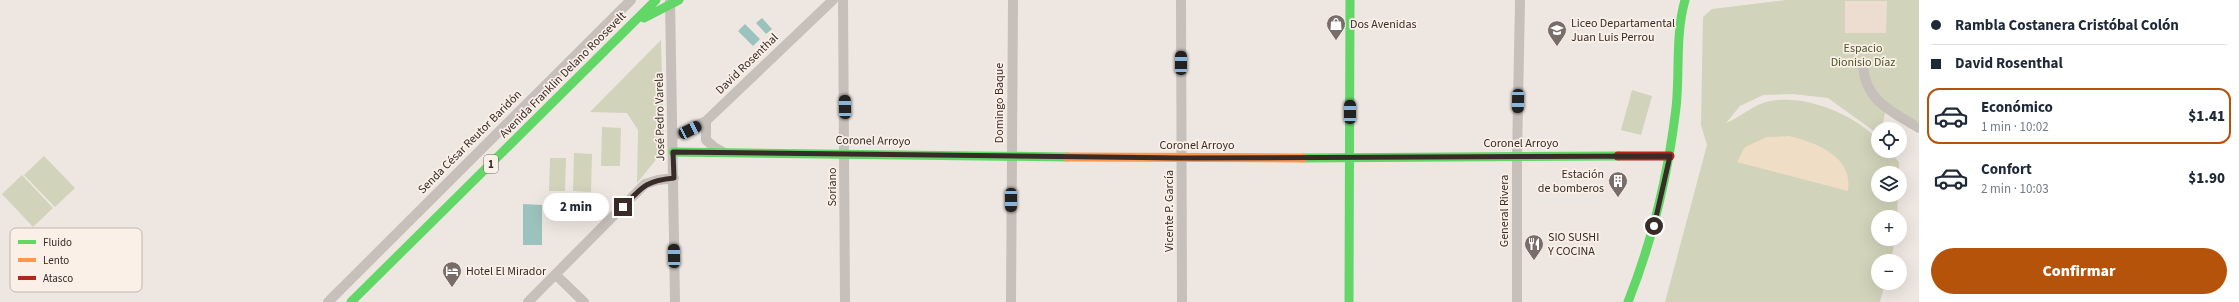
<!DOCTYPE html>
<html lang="es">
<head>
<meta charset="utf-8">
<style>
  body { margin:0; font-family:"Source Sans 3",sans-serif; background:#f2f2f3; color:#1f2937; height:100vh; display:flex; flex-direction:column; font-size:15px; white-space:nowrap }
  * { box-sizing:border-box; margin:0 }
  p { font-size:13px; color:#747a83 }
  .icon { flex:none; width:22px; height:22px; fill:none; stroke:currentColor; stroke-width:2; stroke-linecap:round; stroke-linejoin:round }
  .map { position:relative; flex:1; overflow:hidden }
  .details { display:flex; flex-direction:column; background:#fff; width:320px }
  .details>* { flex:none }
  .guide { display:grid; align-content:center; height:88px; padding:0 12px; background:#fff }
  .fabs { position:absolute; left:1871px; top:122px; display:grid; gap:8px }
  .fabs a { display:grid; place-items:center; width:36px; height:36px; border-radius:50%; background:#fff; box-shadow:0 4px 16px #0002; font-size:20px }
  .end { position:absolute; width:18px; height:18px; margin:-9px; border:5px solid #382b28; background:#fff; box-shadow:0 0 0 2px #fff }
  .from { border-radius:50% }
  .bubble { position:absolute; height:28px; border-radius:14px; background:#fff; box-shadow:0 4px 16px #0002; font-size:13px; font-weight:800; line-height:28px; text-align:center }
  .car { position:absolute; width:12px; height:24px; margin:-12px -6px; border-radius:5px; box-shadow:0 0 3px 1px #0007; background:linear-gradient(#222 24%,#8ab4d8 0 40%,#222 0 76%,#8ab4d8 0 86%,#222 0) }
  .guide b { display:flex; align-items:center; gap:14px; height:38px; font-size:15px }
  .guide b+b { border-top:1px solid #e0e1e3 }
  .guide i { width:10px; height:10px; background:#1f2937 }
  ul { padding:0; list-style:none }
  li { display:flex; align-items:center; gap:12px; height:56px; margin:0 8px 6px; padding:0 4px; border:2px solid transparent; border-radius:12px }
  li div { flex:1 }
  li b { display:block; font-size:15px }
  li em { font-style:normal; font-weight:800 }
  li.active { border-color:#b45309 }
  li>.icon { width:36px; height:36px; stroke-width:1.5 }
  .primary-button { display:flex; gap:8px; margin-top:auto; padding:8px 12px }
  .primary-button a { flex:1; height:46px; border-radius:24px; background:#b45309; color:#fff; font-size:16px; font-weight:800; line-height:46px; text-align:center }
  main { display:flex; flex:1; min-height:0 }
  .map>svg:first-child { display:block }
  .green { fill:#d1d3ba }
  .sand { fill:#f0ddc6 }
  .plaza { fill:#edddd0 }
  .water { fill:#9cc2be }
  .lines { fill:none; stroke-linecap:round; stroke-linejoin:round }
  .street { stroke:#c7bfba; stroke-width:10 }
  .fast { stroke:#63d668; stroke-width:9 }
  .slow { stroke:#ff974d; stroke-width:9 }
  .jam { stroke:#b3261e; stroke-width:9 }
  .route { stroke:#382b28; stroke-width:5 }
  .labels { text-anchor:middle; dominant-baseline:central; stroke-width:3.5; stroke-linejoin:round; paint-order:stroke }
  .shield { fill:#fbf0e8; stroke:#726662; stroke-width:1 }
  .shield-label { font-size:11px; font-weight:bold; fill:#382b28 }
  .poi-label { font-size:12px; fill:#382b28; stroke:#fbf0e8; text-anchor:start }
  .park-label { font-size:12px; fill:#4c582a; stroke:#fbf0e8 }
  .street-label { font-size:12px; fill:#382b28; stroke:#fbf0e8 }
  .key { fill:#fbf0e8; stroke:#c0b5ae; stroke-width:1 }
  .key-label { font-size:11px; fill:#382b28 }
</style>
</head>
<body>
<main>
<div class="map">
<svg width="1919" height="302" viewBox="0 0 1919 302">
  <rect width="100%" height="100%" fill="#eee7e1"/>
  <path class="green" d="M1787,0h132v122l-33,-15 -4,22h-4v5l-50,-36 -35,-4 -30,1 -23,11 -14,17c13,-5 23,-15 37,-20 37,-12 89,10 115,36v12h11l10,11v11h-21v22h20l-1,22h-19v22h17l-4,22h-13v22h7l-5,19h-215l42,-157 -6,-20 2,-108 9,-8z
    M661,40l3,110 -27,33 1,-53 -11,-17 -37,-1z
    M1632,90l20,6 -11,39 -20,-5z
    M602,127l19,1 -1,38h-19z
    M574,153l18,1 -1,38 -18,-1z
    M44,156l31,32 -20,19 -31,-32z
    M550,158h16l-1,33h-16z
    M22,175l31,33 -20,19 -31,-33z"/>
  <path class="sand" d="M1789,136c28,7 64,20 59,55l-111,-29 8,-15 22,-10z"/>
  <path class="plaza" d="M1845,1h42l-1,32h-41z"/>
  <path class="water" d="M762,18l10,11 -6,5 -10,-11z
    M745,24l15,15 -7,7 -15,-15z
    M523,204l19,1v40h-19z"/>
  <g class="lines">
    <path class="street" d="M670,0l5,302
      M843,0l2,302
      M1181,0l1,302
      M1863,65c2,36 28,46 56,63
      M706,121v19l8,7 9,5
      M673,136l33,-15 127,-121
      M556,275l28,27
      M328,302l303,-302
      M528,302l117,-118 13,-4 16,-2
      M1011,302l2,-302
      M1517,302v-146l3,-156"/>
    <path class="fast" d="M644,18l35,-18
      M673,152l394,5
      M1303,158l315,-2
      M351,302l305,-302
      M1349,302l1,-302
      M1628,302c25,-63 40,-127 48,-194 4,-36 -1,-72 9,-108"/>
    <path class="slow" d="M1067,157l236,1"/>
    <path class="jam" d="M1618,156h52"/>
  </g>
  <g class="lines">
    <path class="route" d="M623,207c19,-20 22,-26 51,-29l-1,-26 509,6 488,-2 -16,70"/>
  </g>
  <defs>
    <symbol id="shop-pin" viewBox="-11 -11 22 30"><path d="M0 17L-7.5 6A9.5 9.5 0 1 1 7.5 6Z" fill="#786d69" stroke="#fbf0e8"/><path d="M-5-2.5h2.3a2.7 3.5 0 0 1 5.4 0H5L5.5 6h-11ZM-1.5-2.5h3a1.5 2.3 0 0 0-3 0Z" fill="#fff"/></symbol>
    <symbol id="school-pin" viewBox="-11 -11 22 30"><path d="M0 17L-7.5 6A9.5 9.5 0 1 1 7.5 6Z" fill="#786d69" stroke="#fbf0e8"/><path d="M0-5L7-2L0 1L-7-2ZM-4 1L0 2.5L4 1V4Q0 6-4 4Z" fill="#fff"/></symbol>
    <symbol id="building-pin" viewBox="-11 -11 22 30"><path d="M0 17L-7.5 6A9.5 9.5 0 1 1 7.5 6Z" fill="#786d69" stroke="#fbf0e8"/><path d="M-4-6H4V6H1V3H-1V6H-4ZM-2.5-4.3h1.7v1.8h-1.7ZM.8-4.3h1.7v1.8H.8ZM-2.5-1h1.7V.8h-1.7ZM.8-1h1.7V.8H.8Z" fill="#fff"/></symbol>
    <symbol id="restaurant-pin" viewBox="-11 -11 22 30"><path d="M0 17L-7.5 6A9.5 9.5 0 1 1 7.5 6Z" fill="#786d69" stroke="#fbf0e8"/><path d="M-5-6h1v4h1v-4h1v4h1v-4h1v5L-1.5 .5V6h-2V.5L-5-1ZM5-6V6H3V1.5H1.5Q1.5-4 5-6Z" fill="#fff"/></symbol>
    <symbol id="hotel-pin" viewBox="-11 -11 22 30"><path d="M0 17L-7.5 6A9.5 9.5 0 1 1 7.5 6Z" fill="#786d69" stroke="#fbf0e8"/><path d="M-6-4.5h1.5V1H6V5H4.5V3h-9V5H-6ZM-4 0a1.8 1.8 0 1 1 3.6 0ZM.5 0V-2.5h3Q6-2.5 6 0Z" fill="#fff"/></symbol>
  </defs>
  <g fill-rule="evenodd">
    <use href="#shop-pin" x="1325" y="13" width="22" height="30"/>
    <use href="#school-pin" x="1546" y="19" width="22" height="30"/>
    <use href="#building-pin" x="1607" y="170" width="22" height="30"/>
    <use href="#restaurant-pin" x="1523" y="233" width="22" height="30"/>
    <use href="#hotel-pin" x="441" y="260" width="22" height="30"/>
  </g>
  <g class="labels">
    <rect class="shield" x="484" y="155" width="14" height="18" rx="3"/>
    <g class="shield-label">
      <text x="491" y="164">1</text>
    </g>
    <g class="poi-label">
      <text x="1571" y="23">Liceo Departamental<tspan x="1571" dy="14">Juan Luis Perrou</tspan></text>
      <text x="1350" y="24">Dos Avenidas</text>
      <text x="1604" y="174" text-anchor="end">Estación<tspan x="1604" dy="14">de bomberos</tspan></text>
      <text x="1548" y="237">SIO SUSHI<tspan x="1548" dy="14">Y COCINA</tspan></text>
      <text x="466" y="271">Hotel El Mirador</text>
    </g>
    <g class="park-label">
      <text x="1863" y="48">Espacio<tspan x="1863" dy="14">Dionisio Díaz</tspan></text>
    </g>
    <g class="street-label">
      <text transform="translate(747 64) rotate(-44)">David Rosenthal</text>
      <text transform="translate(563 75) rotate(-45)">Avenida Franklin Delano Roosevelt</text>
      <text transform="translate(999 103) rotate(-90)">Domingo Baque</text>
      <text transform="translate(660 117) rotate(-91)">José Pedro Varela</text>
      <text transform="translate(873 141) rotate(1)">Coronel Arroyo</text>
      <text transform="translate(470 142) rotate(-45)">Senda César Reutor Baridón</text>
      <text x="1521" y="143">Coronel Arroyo</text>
      <text x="1197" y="145">Coronel Arroyo</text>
      <text transform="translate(832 187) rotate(-90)">Soriano</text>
      <text transform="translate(1169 211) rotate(-90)">Vicente P. García</text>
      <text transform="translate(1504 211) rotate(-90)">General Rivera</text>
    </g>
  </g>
  <rect x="10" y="228" width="132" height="64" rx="6" class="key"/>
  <rect x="18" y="240" width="18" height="4" fill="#63d668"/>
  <rect x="18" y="258" width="18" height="4" fill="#ff974d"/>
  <rect x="18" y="276" width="18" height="4" fill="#b3261e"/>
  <g class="key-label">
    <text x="43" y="246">Fluido</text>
    <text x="43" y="264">Lento</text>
    <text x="43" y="282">Atasco</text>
  </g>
</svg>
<div class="fabs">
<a><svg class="icon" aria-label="locate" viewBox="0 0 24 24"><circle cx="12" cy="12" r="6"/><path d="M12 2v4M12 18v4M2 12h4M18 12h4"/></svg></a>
<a><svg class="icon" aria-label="layers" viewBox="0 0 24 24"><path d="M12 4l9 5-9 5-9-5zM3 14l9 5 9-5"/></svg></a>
<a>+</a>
<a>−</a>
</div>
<i class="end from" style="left:1654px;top:226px"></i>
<i class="end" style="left:623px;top:207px"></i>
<div class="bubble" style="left:543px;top:193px;width:66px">2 min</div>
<i class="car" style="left:1181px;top:63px;rotate:0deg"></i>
<i class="car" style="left:1518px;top:101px;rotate:181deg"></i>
<i class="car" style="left:845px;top:107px;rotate:359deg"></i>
<i class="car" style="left:1350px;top:112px;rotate:0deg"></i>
<i class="car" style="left:690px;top:130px;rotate:63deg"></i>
<i class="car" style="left:1011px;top:200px;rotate:180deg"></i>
<i class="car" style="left:674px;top:256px;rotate:359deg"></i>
</div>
<section class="details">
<div class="guide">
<b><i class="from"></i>Rambla Costanera Cristóbal Colón</b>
<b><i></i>David Rosenthal</b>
</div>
<ul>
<li class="active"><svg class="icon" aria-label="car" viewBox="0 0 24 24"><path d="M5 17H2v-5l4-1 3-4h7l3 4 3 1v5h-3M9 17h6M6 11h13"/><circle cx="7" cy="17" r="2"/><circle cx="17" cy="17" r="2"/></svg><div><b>Económico</b><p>1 min · 10:02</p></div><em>$1.41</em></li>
<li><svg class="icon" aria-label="car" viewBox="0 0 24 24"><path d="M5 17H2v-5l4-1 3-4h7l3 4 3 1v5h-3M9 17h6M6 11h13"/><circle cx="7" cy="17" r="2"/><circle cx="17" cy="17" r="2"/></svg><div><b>Confort</b><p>2 min · 10:03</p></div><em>$1.90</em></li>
</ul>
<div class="primary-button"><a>Confirmar</a></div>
</section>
</main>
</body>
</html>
